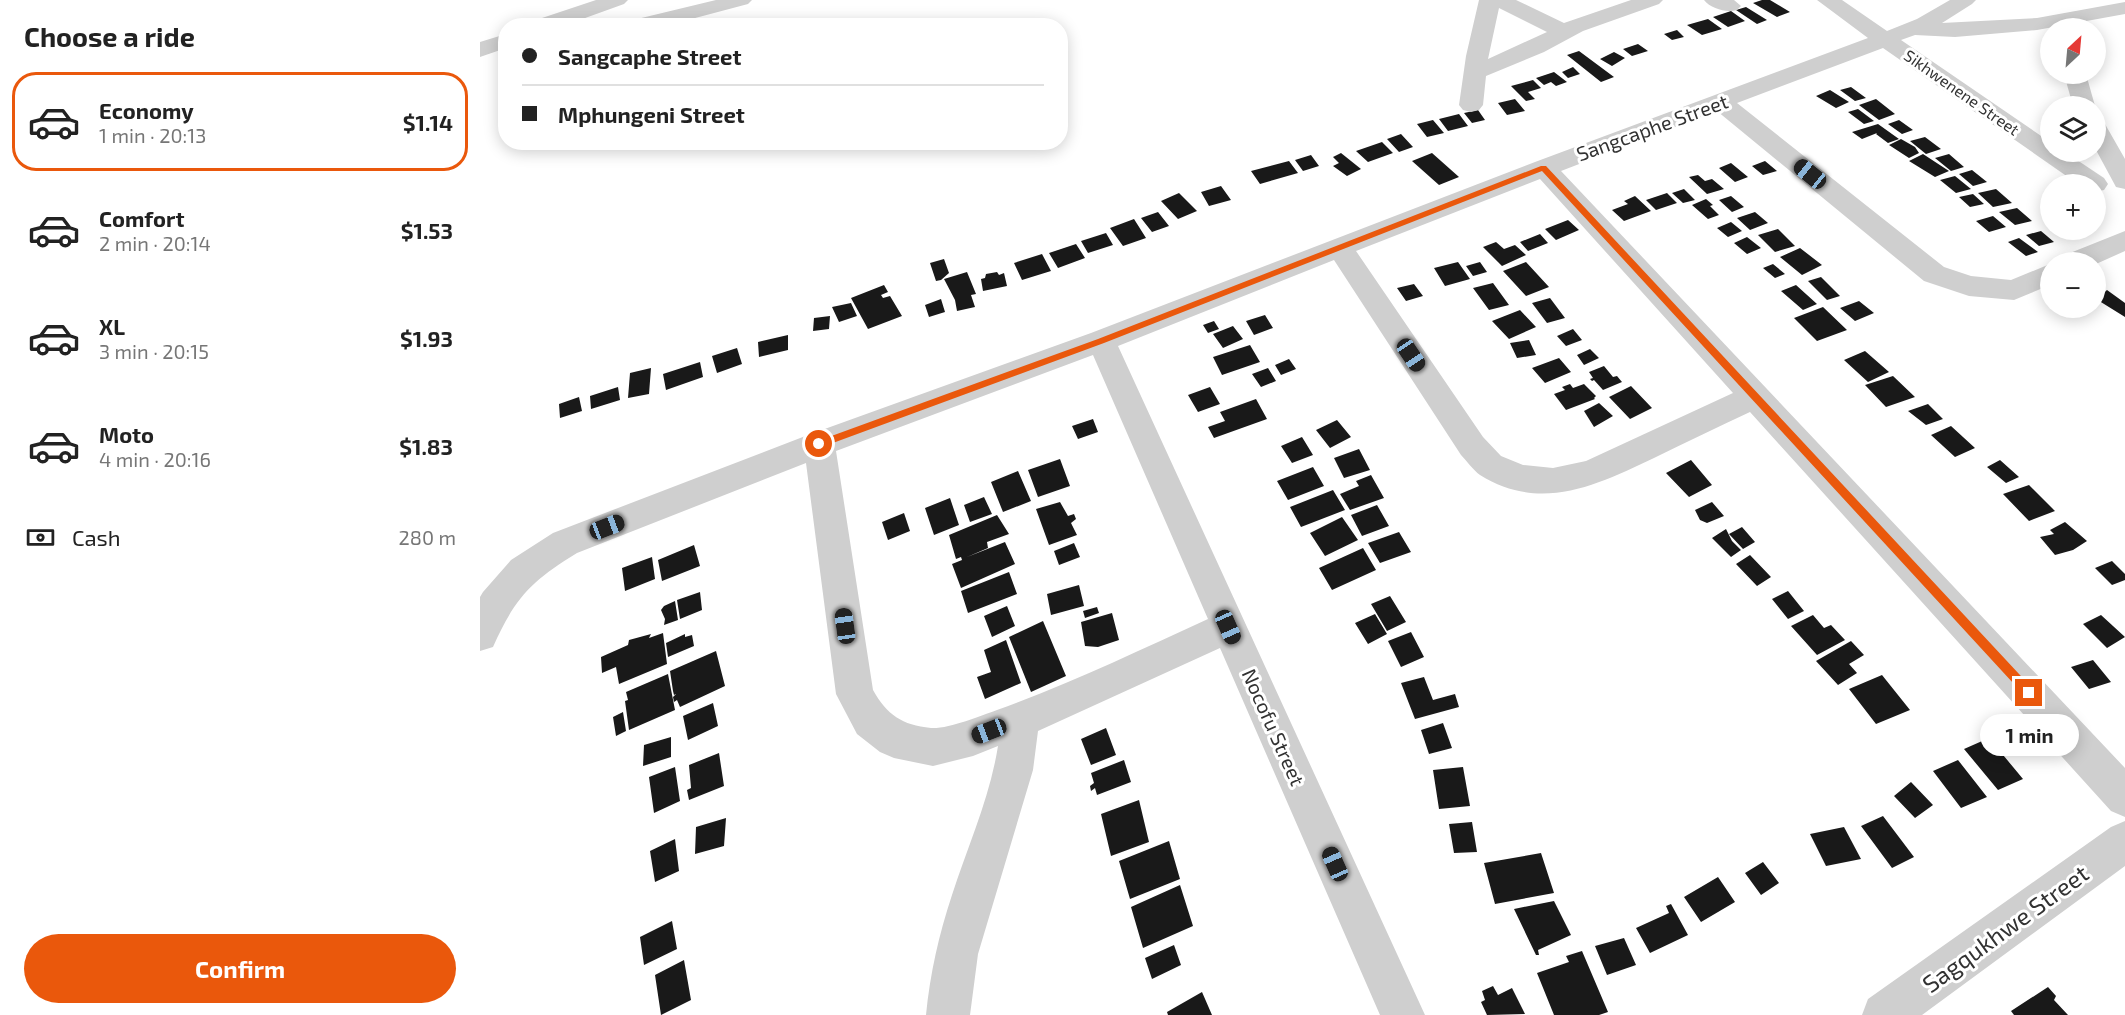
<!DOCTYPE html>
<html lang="en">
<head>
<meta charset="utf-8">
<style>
  body { margin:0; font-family:"Exo 2",sans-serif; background:#f2f2f2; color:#222; height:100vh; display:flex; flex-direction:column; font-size:22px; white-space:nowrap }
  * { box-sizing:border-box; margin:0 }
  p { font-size:20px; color:#767676 }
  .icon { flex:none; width:33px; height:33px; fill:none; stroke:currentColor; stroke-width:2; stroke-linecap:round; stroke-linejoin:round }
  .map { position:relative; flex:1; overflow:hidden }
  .side { display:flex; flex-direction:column; background:#fff; width:480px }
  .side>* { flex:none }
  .hud { position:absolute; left:18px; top:18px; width:570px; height:132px; border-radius:24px; box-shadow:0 3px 15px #0003; display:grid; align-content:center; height:132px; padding:0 24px; background:#fff }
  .needle { width:39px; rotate:26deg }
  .buttons { position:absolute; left:1560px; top:18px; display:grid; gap:12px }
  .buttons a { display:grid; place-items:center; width:66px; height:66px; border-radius:50%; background:#fff; box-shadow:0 3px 15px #0003; font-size:30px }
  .end { position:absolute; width:27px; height:27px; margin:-14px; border:8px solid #ea580c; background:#fff; box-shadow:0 0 0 3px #fff }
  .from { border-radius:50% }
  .bubble { position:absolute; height:42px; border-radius:21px; background:#fff; box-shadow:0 3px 15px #0003; font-size:20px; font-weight:700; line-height:42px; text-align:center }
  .car { position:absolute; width:18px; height:36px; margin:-18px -9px; border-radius:8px; box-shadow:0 0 4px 2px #0007; background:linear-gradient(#222 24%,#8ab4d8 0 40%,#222 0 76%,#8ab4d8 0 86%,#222 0) }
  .hud b { display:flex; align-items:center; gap:21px; height:57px; font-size:22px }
  .hud b+b { border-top:2px solid #e0e0e0 }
  .hud i { width:15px; height:15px; background:#222 }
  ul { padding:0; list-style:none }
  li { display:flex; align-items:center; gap:18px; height:99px; margin:0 12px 9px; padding:0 12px; border:3px solid transparent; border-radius:24px }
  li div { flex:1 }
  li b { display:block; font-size:22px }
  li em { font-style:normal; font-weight:700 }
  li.active { border-color:#ea580c }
  li>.icon { width:54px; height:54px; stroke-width:1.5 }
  h2 { padding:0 24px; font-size:27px; line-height:72px }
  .pay { display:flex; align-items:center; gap:15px; height:66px; padding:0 24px; font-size:22px }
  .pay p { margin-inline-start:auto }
  .action { display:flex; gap:12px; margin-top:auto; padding:12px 24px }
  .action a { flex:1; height:69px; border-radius:36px; background:#ea580c; color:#fff; font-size:24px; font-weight:700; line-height:69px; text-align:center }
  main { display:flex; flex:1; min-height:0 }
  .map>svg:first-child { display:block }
  .building { fill:#191919 }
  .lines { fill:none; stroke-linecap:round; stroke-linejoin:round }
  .minor { fill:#cfcfcf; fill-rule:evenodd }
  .route { fill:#ea580c }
  .labels { text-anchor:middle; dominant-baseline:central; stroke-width:6; stroke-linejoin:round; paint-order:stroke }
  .far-street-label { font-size:16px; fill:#323232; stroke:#fff }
  .street-label { font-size:20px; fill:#323232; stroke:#fff }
  .near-street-label { font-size:24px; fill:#323232; stroke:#fff }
</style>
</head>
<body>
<main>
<section class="side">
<h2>Choose a ride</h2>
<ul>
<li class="active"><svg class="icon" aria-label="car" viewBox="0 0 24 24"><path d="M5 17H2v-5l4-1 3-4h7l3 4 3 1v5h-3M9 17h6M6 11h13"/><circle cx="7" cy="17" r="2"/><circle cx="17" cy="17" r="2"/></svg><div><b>Economy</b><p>1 min · 20:13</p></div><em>$1.14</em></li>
<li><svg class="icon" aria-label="car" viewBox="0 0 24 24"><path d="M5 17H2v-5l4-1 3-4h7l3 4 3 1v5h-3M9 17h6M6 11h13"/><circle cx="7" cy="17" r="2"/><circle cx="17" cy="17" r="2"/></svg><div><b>Comfort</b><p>2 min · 20:14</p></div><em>$1.53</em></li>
<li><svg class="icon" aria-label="car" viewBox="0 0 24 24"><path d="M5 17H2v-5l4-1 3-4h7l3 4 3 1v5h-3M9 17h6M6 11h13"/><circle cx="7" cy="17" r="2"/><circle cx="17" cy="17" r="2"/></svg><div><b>XL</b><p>3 min · 20:15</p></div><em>$1.93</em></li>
<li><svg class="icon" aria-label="car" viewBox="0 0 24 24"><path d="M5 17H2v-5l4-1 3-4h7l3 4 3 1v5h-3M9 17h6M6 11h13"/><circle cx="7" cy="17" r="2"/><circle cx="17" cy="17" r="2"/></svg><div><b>Moto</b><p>4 min · 20:16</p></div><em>$1.83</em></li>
</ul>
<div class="pay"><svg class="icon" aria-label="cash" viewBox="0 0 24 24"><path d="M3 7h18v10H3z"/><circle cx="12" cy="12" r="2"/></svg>Cash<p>280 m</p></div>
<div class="action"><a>Confirm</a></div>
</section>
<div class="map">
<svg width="1645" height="1015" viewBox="0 0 1645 1015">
  <rect width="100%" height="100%" fill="#fff"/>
  <path class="building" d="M1282,0h8l20,12 -13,5 -24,-14z
    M1266,7l21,13 -10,4 -21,-14z
    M1251,11l14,10 -17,6 -15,-10z
    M1228,19l14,10 -20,6 -15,-10z
    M1197,30l7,7 -12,3 -8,-6z
    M1158,44l10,7 -16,5 -9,-7z
    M1099,51l35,26 -13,5 -34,-27z
    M1134,52l11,6 -13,8 -12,-7z
    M1093,67l7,7 -12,4 -6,-6z
    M1074,72l13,10 -11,4 -5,-4 -7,3 -8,-7z
    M1053,80l8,8 -13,4 7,7 -9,2 -15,-15z
    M1371,87l15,11 -11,3 -15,-11z
    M1350,90l19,12 -13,6 -20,-12z
    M1035,99l10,12 -18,4 -9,-12z
    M1396,99l19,15 -16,6 -20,-15z
    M1378,109l16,12 -10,3 -16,-12z
    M998,110l7,10 -13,3 -8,-10z
    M979,114l9,12 -20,5 -9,-12z
    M953,120l11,13 -17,4 -10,-13z
    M1419,120l14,10 -11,4 -14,-10z
    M1398,124l21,15 -11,4 -12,-9 1,-1 -15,6 -10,-7z
    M921,134l12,13 -14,5 -12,-13z
    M1445,137l16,12 -15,5 -16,-13z
    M1421,139l14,8 4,6 -10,5 -20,-13z
    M902,142l11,11 -25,9 -12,-11z
    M861,153l20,16 -14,7 -14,-10 6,-3 -6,-6z
    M952,153l27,24 -20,8 -27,-24z
    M1443,154l26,17 -14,6 -26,-16z
    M1469,154l15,13 -13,4 -16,-13z
    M831,155l8,11 -16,5 -8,-11z
    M809,161l9,12 -38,11 -9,-13z
    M1285,161l12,10 -14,4 -11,-9z
    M1251,163l17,14 -13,5 -16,-14z
    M1492,170l15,12 -14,4 -14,-12z
    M1218,175l7,6 7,-2 12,10 -17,5 -18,-17z
    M1475,176l16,13 -15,4 -16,-13z
    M741,186l10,14 -22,6 -8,-14z
    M1204,189l11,11 -12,3 -11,-10z
    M1516,189l16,14 -19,4 -15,-14z
    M699,193l18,18 -19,8 -17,-18z
    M1187,193l10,10 -21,7 -10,-10z
    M1493,194l11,10 -14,3 -11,-10z
    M1155,196l16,15 -27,10 -12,-11 16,-6 -4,-3z
    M1251,196l13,11 -12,5 -13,-12z
    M1226,199l7,6 -3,1 9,9 -11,4 -16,-14z
    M1537,208l15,13 -17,4 -16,-13z
    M678,212l11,14 -17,6 -11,-14z
    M1275,212l13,11 -18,7 -13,-12z
    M1513,216l13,11 -17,5 -13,-11z
    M654,219l12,19 -23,8 -13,-18z
    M1088,220l11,10 -23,10 -11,-11z
    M1251,222l11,9 -14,6 -11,-9z
    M1298,229l17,17 -20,6 -17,-17z
    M1561,231l13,11 -15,4 -13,-11z
    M626,233l7,12 -25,8 -7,-12z
    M1060,234l8,9 -20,8 -8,-9z
    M1267,237l14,11 -14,6 -13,-11z
    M1539,238l19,14 -12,4 -18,-14z
    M1016,242l8,7 11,-4 11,10 -24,11 -19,-19z
    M596,244l9,14 -27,10 -9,-15z
    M1320,248l22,17 -20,10 -22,-18z
    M562,254l9,17 -29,9 -8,-17z
    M464,259l5,14 -8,7 -5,1 -6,-18z
    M978,262l12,17 -25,7 -11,-18z
    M1000,262l7,10 -14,4 -7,-10z
    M1046,262l23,25 -23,9 -23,-25z
    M1293,264l12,10 -10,4 -12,-10z
    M487,272l9,22 -5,1 4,12 -18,4 -2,-11 -11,-21z
    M517,272l2,3 5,-2 3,13 -24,5 -2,-12 4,-1 1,-4z
    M1341,277l19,19 -13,4 -19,-19z
    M1013,283l16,22 -20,5 -16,-22z
    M934,284l9,12 -17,5 -9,-13z
    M404,285l4,7 -7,3 2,3 7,-2 12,20 -34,13 -17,-31z
    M1316,285l21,19 -14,6 -22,-19z
    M1627,290l18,13v14l-29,-18z
    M1070,298l15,20 -18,5 -15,-20z
    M461,299l4,13 -16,5 -4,-12z
    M1379,301l15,12 -19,8 -15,-13z
    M371,303l6,13 -18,6 -7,-15z
    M1343,307l24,23 -30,11 -23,-23z
    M1040,310l16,17 -27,12 -17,-18z
    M785,315l8,13 -19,7 -8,-14z
    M350,316l-1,13 -16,2 1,-13z
    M734,321l5,8 -11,4 -5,-8z
    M753,326l10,13 -20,9 -10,-14z
    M1093,329l9,11 -16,6 -9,-10z
    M308,335v15l-29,7 -1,-15z
    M1049,340l7,15 -19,3 -7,-15z
    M770,345l10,17 -38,13 -9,-18z
    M257,348l5,16 -25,9 -5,-17z
    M1110,349l9,9 -15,7 -7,-10z
    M1385,351l24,21 -21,10 -24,-22z
    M1079,358l12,14 -26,11 -13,-15z
    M809,359l7,10 -15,6 -6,-10z
    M220,362l3,15 -37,13 -3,-16z
    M1124,366l9,11 4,-1 5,6 -19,8 -9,-10 -2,1 -2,-2 3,-1 -4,-6z
    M171,368l-2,26 -21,4 2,-25z
    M788,368l8,13 -15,6 -9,-13z
    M1413,376l22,21 -29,10 -21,-22z
    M1090,384l3,4 11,-4 12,12 -2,2 1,1 -29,11 -12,-16 11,-4 -3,-3z
    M1151,386l21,22 -22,11 -21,-22z
    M138,387l2,13 -29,9 -1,-13z
    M730,387l10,17 -22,8 -10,-17z
    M99,397l3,14 -22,7 -1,-14z
    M776,399l11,20 -53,19 -6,-11 17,-6 -5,-9z
    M1119,403l14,13 -19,11 -10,-16z
    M1448,404l15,15 -17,6 -18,-14z
    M613,419l5,13 -20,7 -6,-13z
    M857,420l14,17 -21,11 -14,-18z
    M1471,426l24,22 -20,9 -24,-22z
    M822,437l11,18 -21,8 -11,-17z
    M879,449l11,21 -26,8 -10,-20z
    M580,459l10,27 -32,11 -10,-27z
    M1211,460l21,25 -23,12 -23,-24z
    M1520,460l19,17 -13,6 -19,-16z
    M833,467l11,19 -36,14 -11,-19z
    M538,471l13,30 -28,11 -12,-30z
    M891,475l13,23 -34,12 -10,-16 19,-8 -3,-5z
    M1549,485l26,26 -26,10 -26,-27z
    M853,490l12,20 -44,17 -11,-20z
    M504,497l8,17 -22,8 -6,-17z
    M470,498l9,27 -25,10 -9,-27z
    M580,502l8,14 6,-2 2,5 -5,4 6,12 -28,10 -13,-36z
    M1232,502l12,14 -17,7 -7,-3 -5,-10z
    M897,505l12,21 -27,10 -11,-21z
    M424,513l6,18 -22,9 -6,-18z
    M517,515l12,19 -22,8 1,6 -21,9 38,-15 10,22 -54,24 -9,-24 10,-4 -1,-3 -5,2 -7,-24z
    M862,517l16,23 -33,16 -15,-23z
    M1585,522l22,19 -14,9 -18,5 -15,-18 14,-3 -4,-4z
    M1262,527l13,15 -12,7 -14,-15z
    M1246,529l6,12 9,9 -10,7 -19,-19z
    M919,532l12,20 -31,11 -12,-20z
    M594,543l6,14 -21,8 -5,-14z
    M214,545l6,21 -38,15 -4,-21z
    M883,548l13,22 -44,20 -13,-22z
    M1270,555l21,22 -14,9 -21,-22z
    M172,557l3,22 -30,12 -3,-23z
    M1632,561l13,13v6l-13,5 -17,-17z
    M529,572l8,22 -49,19 -7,-22z
    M599,585l5,21 -33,9 -4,-21z
    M1308,591l16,20 -16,8 -16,-20z
    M220,592l2,18 -22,9 -3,-19z
    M910,596l16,26 -19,9 -16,-27z
    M195,601l3,19 -14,5 1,-6 -4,-9 3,-4z
    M527,606l8,20 -23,11 -8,-21z
    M617,607l2,6 -14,5 -2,-7z
    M632,613l7,27 -21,7 -13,-1 -4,-24z
    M895,614l12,20 -19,10 -13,-21z
    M1333,615l11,13 7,-3 14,15 -28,15 -26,-29z
    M1621,615l24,22 -18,11 -24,-24z
    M563,621l23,55 -35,16 -22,-55z
    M931,632l13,25 -23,10 -13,-26z
    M183,633l4,31 -48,20 -3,-17 -14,6 -1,-16 27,-12 1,-5 22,-6 -2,4z
    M205,634v3l7,-2 2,11 -26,11 -2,-14z
    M526,640l15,43 -36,16 -8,-22 14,-5 -7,-22z
    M1371,641l13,14 -15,9 8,9 -19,12 -22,-24z
    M236,651l9,35 -45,21 -3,-7 -3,2 -1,-5 3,-3 -2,1 -1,-4 -3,-20z
    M1613,660l18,22 -22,7 -18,-22z
    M188,674l7,36 -46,20 -4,-29 3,-1 -2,-8z
    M1402,675l28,35 -34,14 -27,-35z
    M944,677l9,23 22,-6 4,13 -44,12 -14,-36z
    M233,703l5,23 -30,14 -5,-24z
    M143,712l3,19 -10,5 -3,-19z
    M1532,722l20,23 -19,9 -19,-23z
    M963,723l9,25 -23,6 -8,-24z
    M626,728l10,27 -25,10 -10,-26z
    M191,737v20l-28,9 1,-21z
    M1509,738l34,41 -25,11 -34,-41z
    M239,753l5,33 -35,14 -2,-10 4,-2 -2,-23z
    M644,760l7,22 -34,13 -2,-7 -4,3 -1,-5 4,-3 -3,-10z
    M1478,760l29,37 -26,11 -28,-37z
    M195,767l5,34 -26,12 -5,-36z
    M983,767l7,39 -31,3 -6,-39z
    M1431,782l22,23 -18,13 -21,-22z
    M659,800l10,42 -38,14 -10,-42z
    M1403,816l31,41 -22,11 -31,-42z
    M246,818l-2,28 -29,8 1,-27z
    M992,822l5,30 -23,1 -5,-29z
    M1364,827l17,32 -35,7 -16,-32z
    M195,839l4,32 -24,11 -5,-31z
    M689,841l11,38 -50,20 -11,-38z
    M1061,853l13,40 -59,11 -11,-41z
    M1283,862l16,21 -18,12 -16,-22z
    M1238,877l17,25 -34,20 -17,-25z
    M700,885l13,41 -50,22 -12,-41z
    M1074,901l17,34 -33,15 1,5h-3l-22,-46z
    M1191,904l17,31 -38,18 -14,-25 33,-15 -3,-7z
    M192,921l5,28 -33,16 -4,-28z
    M1144,938l12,27 -29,10 -12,-29z
    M694,945l7,20 -29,14 -7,-21z
    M1102,951l26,61 -9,3h-45l-17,-42 32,-11 -3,-6z
    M204,960l7,40 -30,15 -6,-40z
    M1013,986l5,9 14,-7 13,26 -38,1 -6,-13 4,-2 -3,-9z
    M1568,987l8,9 -2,4 14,15h-54l-3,-4z
    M722,992l10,23h-44l-1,-3z"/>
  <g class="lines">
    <path class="minor" d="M116,0h32l-4,4 -61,22h-32l2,-5z
      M236,0h36l-4,4 -83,22h-38l2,-5z
      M999,0h37l48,23 67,-23h32l-4,4 -76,27 -39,21 -58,24 -3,29 -4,5 -8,2 -8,-2 -4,-5 7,-49zM1019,8l48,24 -59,27z
      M1224,0h30l7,6 -4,4c-10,3 -26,-1 -33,-10z
      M1337,0h25l45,31 30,-12 33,-19h26l-4,4 -30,19 95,-5 88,-16v12l-88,16 -82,7 -40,-2 -14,5 149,102v10h15l39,26 4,6 -4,6 -8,2v-8h-18l-195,-136 -146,55 207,164 27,9 40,4 39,-16v21l-36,15 -45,-4 -45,-15 -207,-170 -156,60 564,597v49l-14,-6 -361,-399c-32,15 -64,30 -96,46 -57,27 -113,55 -174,17 -7,-5 -13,-14 -19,-20l-127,-195 -216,86 307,669h-45l-160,-367 -182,83 -5,39 -55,184 -8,61h-44c4,-41 13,-81 26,-120 16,-49 38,-98 46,-149l-25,10 -40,10 -39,-8 -14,-6 -23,-18 -21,-40 -30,-231 -229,90c-46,28 -62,45 -84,94l-13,4v-54l3,-5 28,-32 42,-27 255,-98 283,-102 444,-171 333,-124zM1060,179l193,214 -147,68 -33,7 -30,-3 -22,-9 -18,-19 -127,-186zM613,355l115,264c-70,32 -139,65 -211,91 -17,6 -48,19 -66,18 -29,-3 -44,-13 -58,-38l-37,-239z
      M26,34v14l-26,9v-15z
      M1584,74h22l9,32h-22z
      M1616,122l9,2 20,35v30l-9,-2 -20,-37z
      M1645,231v20l-29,13 -35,-2 4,-7z
      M1645,821v45l-203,149h-60l6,-16 243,-172z"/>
  </g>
  <path class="route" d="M1061,166h5l487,523v7h-8l-483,-525 -438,172 -282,104 -3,1 -5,-4 1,-2 283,-103z"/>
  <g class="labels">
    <g class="far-street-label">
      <text transform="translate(1482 92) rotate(35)">Sikhwenene Street</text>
    </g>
    <g class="street-label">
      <text transform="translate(1172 127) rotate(-20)">Sangcaphe Street</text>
      <text transform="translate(794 727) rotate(66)">Nocofu Street</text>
    </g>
    <g class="near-street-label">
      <text transform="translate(1525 928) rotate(-36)">Sagqukhwe Street</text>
    </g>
  </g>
</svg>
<div class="buttons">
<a><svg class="needle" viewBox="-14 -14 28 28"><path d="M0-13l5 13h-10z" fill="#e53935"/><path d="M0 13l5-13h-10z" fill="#767676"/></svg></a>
<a><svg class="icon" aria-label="layers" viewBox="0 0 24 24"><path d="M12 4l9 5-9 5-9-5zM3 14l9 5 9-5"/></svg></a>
<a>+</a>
<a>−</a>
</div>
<i class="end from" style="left:339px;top:444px"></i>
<i class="end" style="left:1549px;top:693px"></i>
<div class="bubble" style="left:1500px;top:714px;width:99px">1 min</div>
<i class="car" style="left:1330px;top:174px;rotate:309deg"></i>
<i class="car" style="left:931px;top:355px;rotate:146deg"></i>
<i class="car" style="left:127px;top:527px;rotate:69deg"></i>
<i class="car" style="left:365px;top:626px;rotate:352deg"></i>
<i class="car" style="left:748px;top:627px;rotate:156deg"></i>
<i class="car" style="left:509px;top:731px;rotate:249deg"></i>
<i class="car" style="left:855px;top:864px;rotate:336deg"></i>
<div class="hud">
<b><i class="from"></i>Sangcaphe Street</b>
<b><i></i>Mphungeni Street</b>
</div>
</div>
</main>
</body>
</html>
